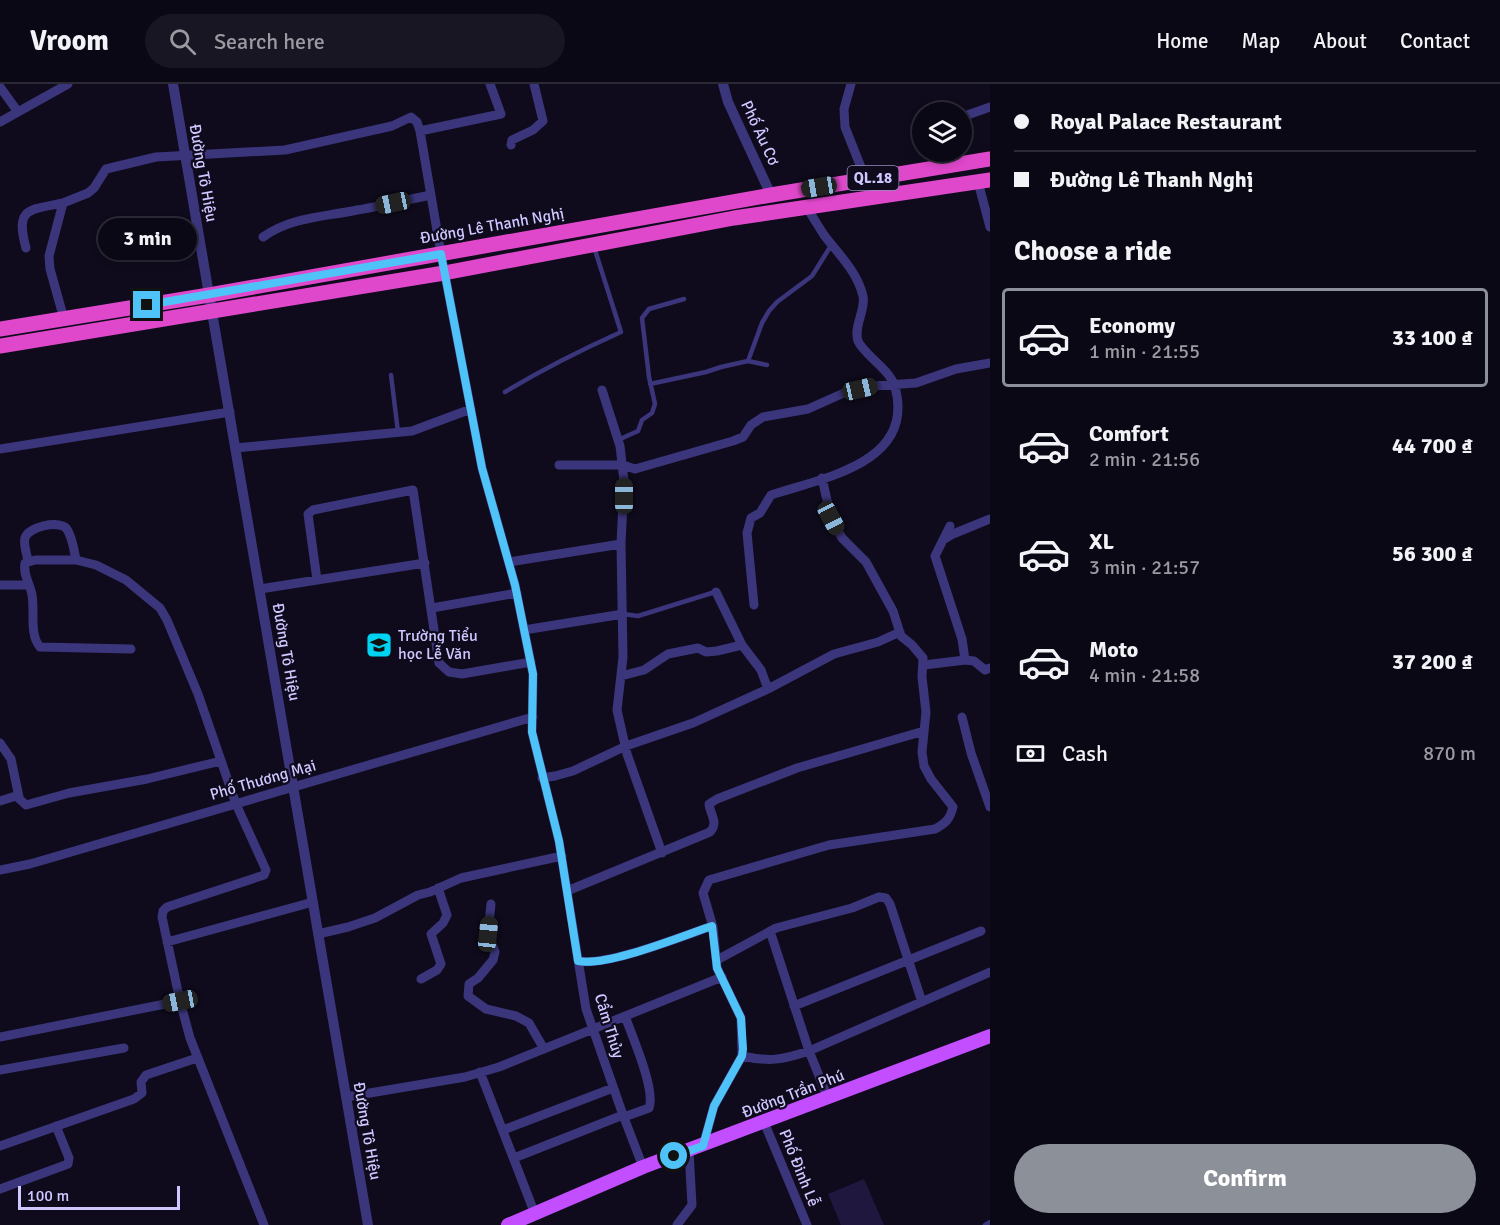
<!DOCTYPE html>
<html lang="en">
<head>
<meta charset="utf-8">
<style>
  body { margin:0; font-family:Signika,sans-serif; background:#191623; color:#f1f3f6; height:100vh; display:flex; flex-direction:column; font-size:22px; white-space:nowrap }
  * { box-sizing:border-box; margin:0 }
  p { font-size:20px; color:#9a9aa1 }
  .icon { flex:none; width:33px; height:33px; fill:none; stroke:currentColor; stroke-width:2; stroke-linecap:round; stroke-linejoin:round }
  .map { position:relative; flex:1; overflow:hidden }
  .details { display:flex; flex-direction:column; background:#0b0816; width:510px }
  .details>* { flex:none }
  .banner { display:grid; align-content:center; height:132px; padding:0 24px; background:#0b0816 }
  .fabs { position:absolute; left:912px; top:18px; display:grid; gap:12px }
  .fabs a { display:grid; place-items:center; width:60px; height:60px; border-radius:50%; background:#0b0816; box-shadow:0 3px 9px #0003,0 0 0 2px #2b2935; font-size:30px }
  .scale { position:absolute; left:18px; bottom:15px; width:162px; box-sizing:border-box; padding-left:6px; border:3px solid #cfc7ff; border-top:0; font-size:16px; line-height:21px; white-space:nowrap; color:#cfc7ff; -webkit-text-stroke:4px #0f0b1d; paint-order:stroke }
  .end { position:absolute; width:27px; height:27px; margin:-14px; border:8px solid #4fc3f7; background:#111; box-shadow:0 0 0 3px #111 }
  .from { border-radius:50% }
  .bubble { position:absolute; height:42px; border-radius:21px; background:#0b0816; box-shadow:0 3px 9px #0003,0 0 0 2px #2b2935; font-size:20px; font-weight:700; line-height:42px; text-align:center }
  .car { position:absolute; width:18px; height:36px; margin:-18px -9px; border-radius:8px; box-shadow:0 0 4px 2px #0007; background:linear-gradient(#222 24%,#8ab4d8 0 40%,#222 0 76%,#8ab4d8 0 86%,#222 0) }
  .banner b { display:flex; align-items:center; gap:21px; height:57px; font-size:22px }
  .banner b+b { border-top:2px solid #2b2935 }
  .banner i { width:15px; height:15px; background:#f1f3f6 }
  ul { padding:0; list-style:none }
  li { display:flex; align-items:center; gap:18px; height:99px; margin:0 12px 9px; padding:0 12px; border:3px solid transparent; border-radius:6px }
  li div { flex:1 }
  li b { display:block; font-size:22px }
  li em { font-style:normal; font-weight:700 }
  li.on { border-color:#8c9099 }
  li>.icon { width:54px; height:54px; stroke-width:1.5 }
  h2 { padding:0 24px; font-size:27px; line-height:72px }
  .pay { display:flex; align-items:center; gap:15px; height:66px; padding:0 24px; font-size:22px }
  .pay p { margin-inline-start:auto }
  .button { display:flex; gap:12px; margin-top:auto; padding:12px 24px }
  .button a { flex:1; height:69px; border-radius:36px; background:#8c9099; color:#fff; font-size:24px; font-weight:700; line-height:69px; text-align:center }
  header { display:flex; align-items:center; gap:36px; box-sizing:border-box; height:84px; padding:0 30px; background:#0b0816; border-bottom:2px solid #2b2935 }
  header strong { font-size:28px }
  nav { display:flex; gap:33px; margin-inline-start:auto; font-size:21px }
  .search { width:420px; height:54px; background:#191623; display:flex; align-items:center; gap:15px; box-sizing:border-box; padding:0 21px; border-radius:33px; color:#9a9aa1; font-size:22px }
  main { display:flex; flex:1; min-height:0 }
  .map>svg:first-child { display:block }
  .building { fill:#20173e }
  .lines { fill:none; stroke-linecap:round; stroke-linejoin:round }
  .service { stroke:#3b367c; stroke-width:4.5 }
  .minor { stroke:#3b367c; stroke-width:9 }
  .tertiary { stroke:#3b367c; stroke-width:10 }
  .primary { stroke:#c24eff; stroke-width:14 }
  .trunk { stroke:#e048cb; stroke-width:15 }
  .route { stroke:#4fc3f7; stroke-width:8 }
  .labels { text-anchor:middle; dominant-baseline:central; stroke-width:4.5; stroke-linejoin:round; paint-order:stroke }
  .shield { fill:#0f0b1d; stroke:#958fbb; stroke-width:1.5 }
  .shield-label { font-size:15px; font-weight:bold; fill:#cfc7ff }
  .street-label { font-size:16px; fill:#cfc7ff; stroke:#0f0b1d }
  .poi-label { font-size:16px; fill:#cfc7ff; stroke:#0f0b1d; text-anchor:start }
</style>
</head>
<body>
<header>
<strong>Vroom</strong>
<div class="search"><svg class="icon" aria-label="search" viewBox="0 0 24 24"><circle cx="10" cy="10" r="6"/><path d="M15 15l6 6"/></svg>Search here</div>
<nav><a>Home</a><a>Map</a><a>About</a><a>Contact</a></nav>
</header>
<main>
<div class="map">
<svg width="990" height="1141" viewBox="0 0 990 1141">
  <rect width="100%" height="100%" fill="#0f0b1d"/>
  <path class="building" d="M864,1095l20,46h-43l-13,-31z"/>
  <g class="lines">
    <path class="service" d="M748,277l14,-38 7,-12 8,-9 35,-26 20,-32
      M391,291l7,57
      M650,300l56,-12 15,-5 27,-6 19,4
      M505,308c38,-23 76,-42 116,-60l-27,-85
      M618,356l20,-9 4,-11 10,-7 3,-9 -6,-27 -7,-59 7,-9 35,-10
      M623,530l15,2 77,-24
      M985,1141l5,-3"/>
    <path class="minor" d="M490,0l11,30 -81,17 21,123 41,214 33,117 18,89 -1,58 27,109 27,168 37,106 20,52
      M851,0l-7,25 1,18 21,53
      M0,3l18,25
      M962,33l28,-10
      M0,38l68,-38
      M511,61l1,-5 21,-10 10,-9 -9,-37
      M978,98l12,45
      M263,153c28,-20 61,-20 94,-27 25,-4 49,-10 74,-15
      M26,164c-11,-40 2,-38 37,-45
      M64,235l-14,-50 -1,-13 14,-53 25,-10 6,-5 12,-19 50,-12 129,-7 107,-24 19,-9 6,5 3,9
      M602,306l18,56 4,35 -3,63 2,113 -6,53 10,44 35,99
      M236,364l176,-17 59,-22
      M0,365l230,-37
      M559,381h64l12,4 98,-28 10,-4 8,-12 12,-8 45,-8 38,-17 27,-6 43,-3 40,-14 34,-6
      M950,442l-15,30 27,83 3,21
      M943,456l10,-6 37,-15
      M28,477c-1,-7 -5,-17 -3,-23 3,-11 33,-18 41,-10 6,7 8,22 10,32
      M509,478l112,-18
      M317,496l-9,-66 5,-4 100,-20 26,173 10,9 13,2 69,-12
      M0,501h28
      M260,505l165,-26
      M716,508l26,53 19,25 7,19
      M754,521l-7,-72 4,-15 9,-5 11,-18c52,-17 145,-32 124,-108 -5,-18 -31,-32 -37,-46 -5,-14 8,-31 5,-45 -6,-25 -24,-41 -39,-61 -6,-9 -11,-18 -17,-27
      M432,524l85,-15
      M524,546l99,-16
      M131,565l-91,-2c-11,-13 -5,-35 -8,-52 -2,-12 -9,-19 -7,-32l10,-3h41l20,5 30,15 34,28 7,12 31,74 38,110 30,66 -2,5 -97,32 -4,4 -1,6 18,84 10,37 74,187
      M924,581l41,-5 9,1 11,9 5,-2
      M621,592l23,-6 24,-16 30,-6 8,4 11,-1 25,-6
      M962,633l9,36 19,54
      M0,659l11,16 8,38
      M542,694l13,-2 18,-5 53,-25 67,-23 75,-34 66,-35 44,-12 22,-10
      M0,717l16,-5 10,9 43,-12 78,-14 74,-18
      M0,786l30,-6 503,-147
      M567,807l143,-59c9,-9 0,-18 -1,-28l8,-5 80,-31 127,-37
      M491,820l-3,30 7,18 -2,8 -15,18 -9,6 -1,12 18,13 30,7 13,7 15,26
      M770,847l39,120 19,47
      M318,850l30,-7 27,-9 43,-23 12,-3 31,-14 101,-22
      M167,858l146,-40
      M717,876l59,-32 76,-20 27,-11 7,1 4,6 32,98
      M578,877c28,6 105,-25 134,-35
      M421,895l16,-9 4,-6 -10,-30 12,-11 4,-8 -9,-27
      M794,922l187,-75
      M0,953l180,-36
      M742,972c27,6 40,4 67,-5l181,-79
      M0,986l124,-22
      M480,988l55,142
      M346,1013l119,-20 34,-10 223,-90
      M624,1033l25,-9c7,-18 -17,-72 -24,-92
      M764,1038l43,103
      M503,1046l110,-42
      M0,1062l134,-47 8,-6 -1,-11 5,-7 51,-17
      M703,1062l11,-40 28,-50 -1,-38 -24,-50 -4,-41 -10,-34 6,-13 120,-35 106,-16c11,-6 15,-10 18,-22l-22,-28 -7,-13 -2,-14 4,-40 -4,-35 1,-19 -11,-13 -11,-9 -8,-25 -27,-49 -24,-24 -11,-20 -9,-40
      M514,1074l109,-43
      M0,1105l68,-25 1,-6 -13,-32
      M677,1141l15,-20 -3,-54"/>
    <path class="tertiary" d="M173,0l195,1141
      M723,0l5,18 43,93"/>
    <path class="primary" d="M508,1141l135,-58 347,-131"/>
    <path class="trunk" d="M0,245l209,-34 562,-100 219,-36
      M0,262l444,-73 290,-55 256,-38"/>
  </g>
  <g class="lines">
    <path class="route" d="M147,221l294,-51 41,214 33,117 18,89 -1,58 27,109 19,120c29,6 104,-25 134,-35l5,42 24,50 2,31 -1,7 -28,50 -11,40 -29,10"/>
  </g>
  <defs>
    <symbol id="school-square" viewBox="-11 -11 22 22"><rect x="-9" y="-9" width="18" height="18" rx="4" fill="#00d2f2" stroke="#0f0b1d"/><path d="M0-5L7-2L0 1L-7-2ZM-4 1L0 2.5L4 1V4Q0 6-4 4Z" fill="#111"/></symbol>
  </defs>
  <g fill-rule="evenodd">
    <use href="#school-square" x="364" y="546" width="30" height="30"/>
  </g>
  <g class="labels">
    <rect class="shield" x="847.5" y="82" width="51" height="24" rx="4.5"/>
    <g class="shield-label">
      <text x="873" y="94">QL.18</text>
    </g>
    <g class="street-label">
      <text transform="translate(760 49) rotate(65)">Phố Âu Cơ</text>
      <text transform="translate(203 89) rotate(80)">Đường Tô Hiệu</text>
      <text transform="translate(492 142) rotate(-10)">Đường Lê Thanh Nghị</text>
      <text transform="translate(286 568) rotate(80)">Đường Tô Hiệu</text>
      <text transform="translate(263 696) rotate(-16)">Phố Thương Mại</text>
      <text transform="translate(609 942) rotate(73)">Cẩm Thủy</text>
      <text transform="translate(793 1010) rotate(-21)">Đường Trần Phú</text>
      <text transform="translate(367 1047) rotate(80)">Đường Tô Hiệu</text>
      <text transform="translate(799 1084) rotate(68)">Phố Đinh Lễ</text>
    </g>
    <g class="poi-label">
      <text x="398" y="552">Trường Tiểu<tspan x="398" dy="18">học Lễ Văn</tspan></text>
    </g>
  </g>
</svg>
<div class="fabs">
<a><svg class="icon" aria-label="layers" viewBox="0 0 24 24"><path d="M12 4l9 5-9 5-9-5zM3 14l9 5 9-5"/></svg></a>
</div>
<div class="scale">100 m</div>
<i class="end from" style="left:674px;top:1072px"></i>
<i class="end" style="left:147px;top:221px"></i>
<div class="bubble" style="left:98px;top:134px;width:99px">3 min</div>
<i class="car" style="left:819px;top:103px;rotate:261deg"></i>
<i class="car" style="left:393px;top:119px;rotate:258deg"></i>
<i class="car" style="left:860px;top:305px;rotate:77deg"></i>
<i class="car" style="left:624px;top:412px;rotate:0deg"></i>
<i class="car" style="left:831px;top:434px;rotate:152deg"></i>
<i class="car" style="left:488px;top:850px;rotate:6deg"></i>
<i class="car" style="left:180px;top:917px;rotate:259deg"></i>
</div>
<section class="details">
<div class="banner">
<b><i class="from"></i>Royal Palace Restaurant</b>
<b><i></i>Đường Lê Thanh Nghị</b>
</div>
<h2>Choose a ride</h2>
<ul>
<li class="on"><svg class="icon" aria-label="car" viewBox="0 0 24 24"><path d="M5 17H2v-5l4-1 3-4h7l3 4 3 1v5h-3M9 17h6M6 11h13"/><circle cx="7" cy="17" r="2"/><circle cx="17" cy="17" r="2"/></svg><div><b>Economy</b><p>1 min · 21:55</p></div><em>33 100 ₫</em></li>
<li><svg class="icon" aria-label="car" viewBox="0 0 24 24"><path d="M5 17H2v-5l4-1 3-4h7l3 4 3 1v5h-3M9 17h6M6 11h13"/><circle cx="7" cy="17" r="2"/><circle cx="17" cy="17" r="2"/></svg><div><b>Comfort</b><p>2 min · 21:56</p></div><em>44 700 ₫</em></li>
<li><svg class="icon" aria-label="car" viewBox="0 0 24 24"><path d="M5 17H2v-5l4-1 3-4h7l3 4 3 1v5h-3M9 17h6M6 11h13"/><circle cx="7" cy="17" r="2"/><circle cx="17" cy="17" r="2"/></svg><div><b>XL</b><p>3 min · 21:57</p></div><em>56 300 ₫</em></li>
<li><svg class="icon" aria-label="car" viewBox="0 0 24 24"><path d="M5 17H2v-5l4-1 3-4h7l3 4 3 1v5h-3M9 17h6M6 11h13"/><circle cx="7" cy="17" r="2"/><circle cx="17" cy="17" r="2"/></svg><div><b>Moto</b><p>4 min · 21:58</p></div><em>37 200 ₫</em></li>
</ul>
<div class="pay"><svg class="icon" aria-label="cash" viewBox="0 0 24 24"><path d="M3 7h18v10H3z"/><circle cx="12" cy="12" r="2"/></svg>Cash<p>870 m</p></div>
<div class="button"><a>Confirm</a></div>
</section>
</main>
</body>
</html>
